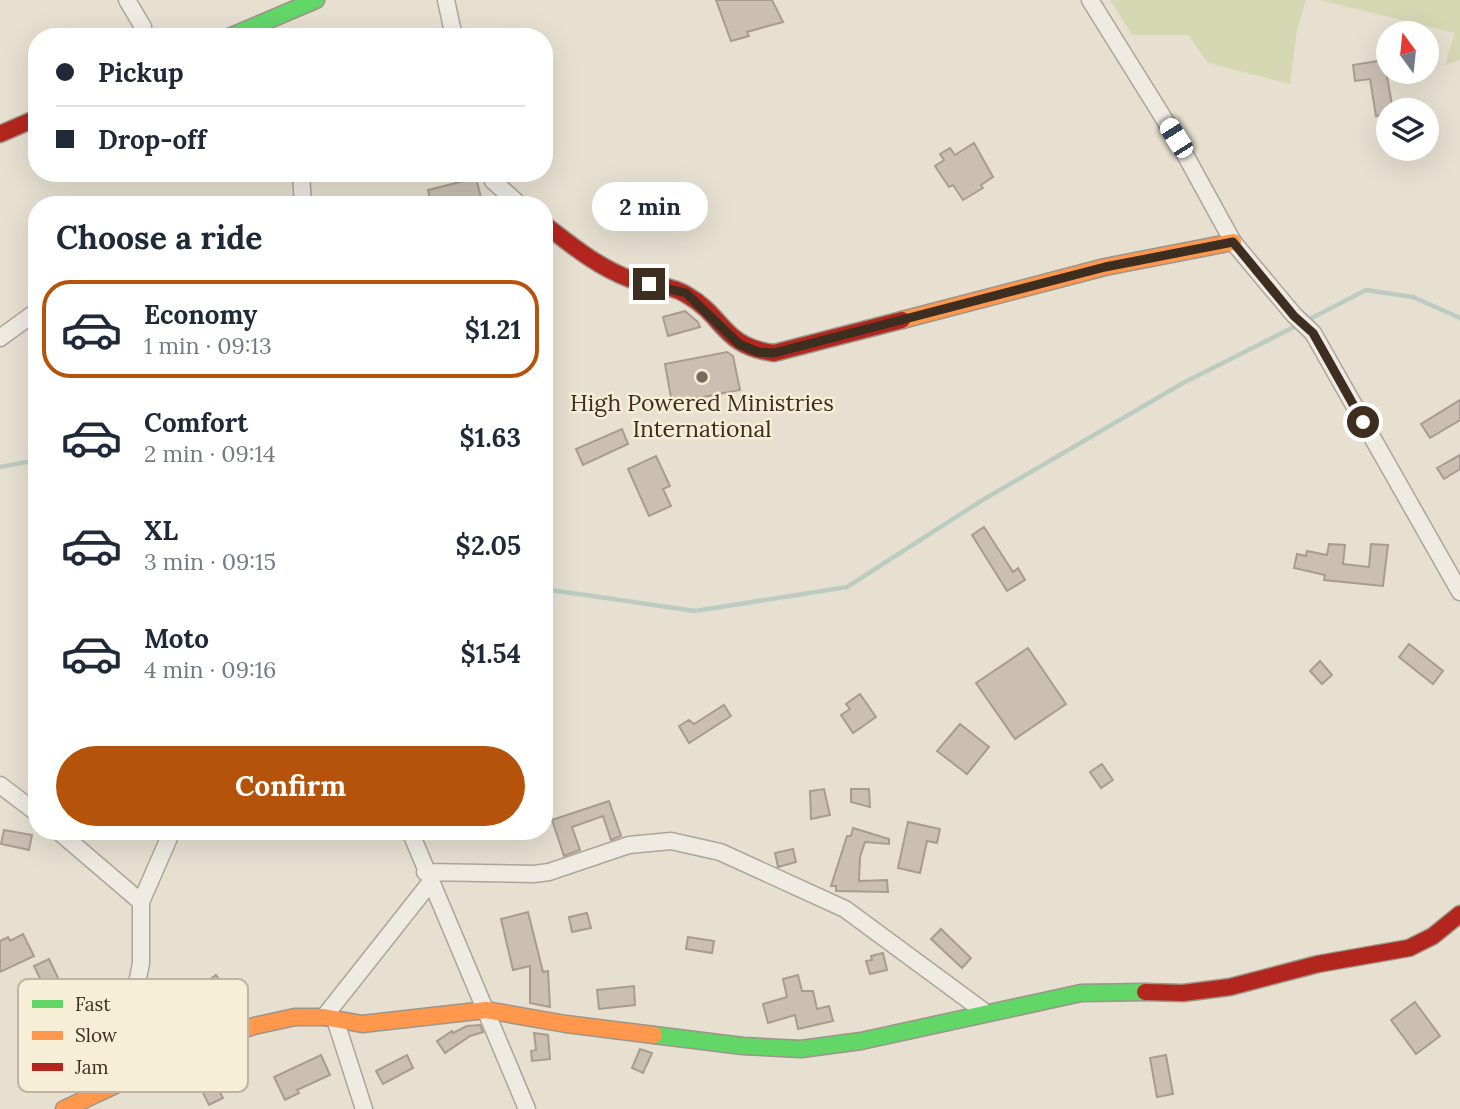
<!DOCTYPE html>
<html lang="en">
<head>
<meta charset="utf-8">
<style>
  body { margin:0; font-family:Lora,serif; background:#f2f2f3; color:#1f2937; height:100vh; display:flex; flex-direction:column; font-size:26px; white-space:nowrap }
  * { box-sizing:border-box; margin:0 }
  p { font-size:23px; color:#747a83 }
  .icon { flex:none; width:38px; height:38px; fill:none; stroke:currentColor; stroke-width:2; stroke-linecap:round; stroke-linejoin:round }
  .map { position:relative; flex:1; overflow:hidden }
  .side { position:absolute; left:28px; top:196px; width:525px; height:644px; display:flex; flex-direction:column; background:#fff; border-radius:28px; box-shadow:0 7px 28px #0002 }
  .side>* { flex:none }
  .hud { position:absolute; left:28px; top:28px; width:525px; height:154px; border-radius:28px; box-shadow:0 7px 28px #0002; display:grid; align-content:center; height:154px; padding:0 28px; background:#fff }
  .needle { width:46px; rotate:345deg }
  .tools { position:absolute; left:1376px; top:21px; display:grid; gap:14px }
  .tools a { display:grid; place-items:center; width:63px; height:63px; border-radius:50%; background:#fff; box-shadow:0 7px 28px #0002; font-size:35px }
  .end { position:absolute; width:32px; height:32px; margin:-16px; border:9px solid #3d2e20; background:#fff; box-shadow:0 0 0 4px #fff }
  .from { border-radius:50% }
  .bubble { position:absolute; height:49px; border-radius:24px; background:#fff; box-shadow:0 7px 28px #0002; font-size:23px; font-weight:800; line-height:49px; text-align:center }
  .car { position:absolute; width:21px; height:42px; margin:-21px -10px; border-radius:9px; box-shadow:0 0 5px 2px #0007; background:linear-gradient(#fff 24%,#345 0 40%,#fff 0 76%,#345 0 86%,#fff 0) }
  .hud b { display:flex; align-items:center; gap:24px; height:66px; font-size:26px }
  .hud b+b { border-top:2px solid #e0e1e3 }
  .hud i { width:18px; height:18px; background:#1f2937 }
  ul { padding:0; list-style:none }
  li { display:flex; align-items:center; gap:21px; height:98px; margin:0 14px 10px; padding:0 14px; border:4px solid transparent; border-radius:28px }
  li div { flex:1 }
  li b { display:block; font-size:26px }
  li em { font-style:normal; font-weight:800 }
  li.on { border-color:#b45309 }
  li>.icon { width:63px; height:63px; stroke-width:1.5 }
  h2 { padding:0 28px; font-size:32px; line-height:84px }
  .button { display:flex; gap:14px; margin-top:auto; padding:14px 28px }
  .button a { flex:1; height:80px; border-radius:42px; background:#b45309; color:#fff; font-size:28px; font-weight:800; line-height:80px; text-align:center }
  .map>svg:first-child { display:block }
  .green { fill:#d6d7b3 }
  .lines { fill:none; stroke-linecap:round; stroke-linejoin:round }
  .stream { stroke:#bcccc2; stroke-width:4.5 }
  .building { fill:#cbbfb2; stroke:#a89c90; stroke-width:2 }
  .street-casing { stroke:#ada599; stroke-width:19 }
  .fast-casing { stroke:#9c958a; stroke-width:19 }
  .slow-casing { stroke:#9c958a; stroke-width:19 }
  .jam-casing { stroke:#9c958a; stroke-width:19 }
  .street { stroke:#efebe3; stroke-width:16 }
  .fast { stroke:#63d668; stroke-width:16 }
  .slow { stroke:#ff974d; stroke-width:16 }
  .jam { stroke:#b3261e; stroke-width:16 }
  .route { stroke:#3d2e20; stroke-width:9 }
  .poi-dot { fill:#786c5e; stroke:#f7eed8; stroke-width:2.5 }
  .labels { text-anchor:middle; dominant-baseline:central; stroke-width:5; stroke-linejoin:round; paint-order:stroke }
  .poi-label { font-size:23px; fill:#3d2e20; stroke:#f7eed8 }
  .key { fill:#f7eed8; stroke:#bfb4a1; stroke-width:2 }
  .key-label { font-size:19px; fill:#3d2e20 }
</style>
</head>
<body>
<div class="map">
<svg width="1460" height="1109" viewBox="0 0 1460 1109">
  <rect width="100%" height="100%" fill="#e7e0d1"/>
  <path class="green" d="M1110,0h196l-9,30 -7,54 -82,-21 -20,-28h-56z
    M1319,0h141v60l-15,5 10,-32z"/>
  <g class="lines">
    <path class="stream" d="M1306,321l60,-31 47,7 47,21
      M0,467l37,-7
      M544,589l151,22 152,-24 134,-86 202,-118 115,-58"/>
  </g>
  <path class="building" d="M716,0h56l11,22 -36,10 2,4 -18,5z
    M1384,60l9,50h-5v4l-12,2 -6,-37 -15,2 -2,-16z
    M974,143l19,34 -12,8 2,3 -20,12 -10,-15 -4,2 -14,-21 9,-6 -4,-6 10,-6 5,7z
    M476,178l7,27h-14l-2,-8 -36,8 -3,-15z
    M685,311l13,11 2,5 -32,9 -5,-19z
    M727,352l6,4 7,34 -68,13 -7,-39z
    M1460,400v20l-30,18 -9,-14z
    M622,429l6,15 -45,21 -7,-16z
    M1460,455v14l-16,10 -7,-11z
    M656,456l14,30 -7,3 8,17 -22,10 -21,-47z
    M984,527l29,45 5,-4 7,12 -18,11 -35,-56z
    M1329,544l16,1 -2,19 26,3 2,-23 17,1 -5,41 -59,-6 1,-5 -31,-7 3,-14 9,2 1,-5 20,4z
    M1409,644l34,27 -10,13 -34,-27z
    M1028,648l38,56 -51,35 -39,-56z
    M1320,661l12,14 -10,9 -12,-13z
    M860,694l16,23 -23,16 -12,-18 9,-6 -4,-5z
    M724,705l7,11 -42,27 -10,-17 10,-6 5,4z
    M960,724l29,23 -22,27 -30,-23z
    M1102,764l11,16 -12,8 -11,-16z
    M824,789l6,26 -19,4 -1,-28z
    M851,789h18l1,18 -19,-5z
    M609,801l12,35 -10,4 -8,-24 -31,11 8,23 -16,6 -12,-36z
    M908,822l32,7 -3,14 -10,-2 -7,32 -22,-5z
    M853,828l36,11v5l-24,-2 -5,15 -1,24 28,-1 1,12 -52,-1v-5h-5l16,-50h4z
    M4,830l28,5 -3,15 -28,-6z
    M793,849l3,13 -18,5 -3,-14z
    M528,912l15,60 5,-1 2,36 -20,-4v-37l-17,4 -12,-51z
    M587,913l4,15 -19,4 -3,-15z
    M941,929l30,29 -9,10 -31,-29z
    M23,934l11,22 -34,16v-31l8,-4 2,4z
    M688,937l26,4 -2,12 -26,-4z
    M883,953l4,17 -17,4 -4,-13 6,-1 -1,-4z
    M49,959l13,27 -15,7 -13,-27z
    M216,975l22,31 -37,24 -7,-10 24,-17 -14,-19z
    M798,975l4,16h11l4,18 12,-3 4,15 -35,8 -3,-14 -27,8 -5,-19 24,-7 -4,-18z
    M634,986l1,19 -36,4 -2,-19z
    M1415,1002l25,34 -24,18 -25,-34z
    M480,1025l3,7 -13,4 -25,17 -8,-12 15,-10 1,2 14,-7z
    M534,1033l14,2 2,24 -18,2 -1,-10 5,-1z
    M640,1049l12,4 -9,20 -11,-5z
    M321,1055l9,20 -33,15 2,3 -14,7 -11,-23z
    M407,1055l6,13 -30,16 -7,-13z
    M1166,1055l7,39 -16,3 -7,-39z
    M204,1060l19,38 -14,7 -19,-39z"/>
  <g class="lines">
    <defs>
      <path id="street" d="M127,0l16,27v10
        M446,0l8,37
        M1090,0l86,138 57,104 61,73 19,18 147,259
        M301,173l2,32
        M490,173l3,8 27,24
        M0,338l37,-27
        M0,785l37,28
        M58,831l83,71
        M410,831l117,278
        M425,872l109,2 15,-2 80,-27 42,-4 49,11 125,57 141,104
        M324,1017l106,-134
        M335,1019l29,90
        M85,1099l35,-55 10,-25 11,-56v-61l31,-71"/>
      <path id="fast" d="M229,37l87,-37
        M654,1035l89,11 58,3 60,-8 220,-48 64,-1"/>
      <path id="slow" d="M902,320l203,-53 128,-25
        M64,1109l142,-66 48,-17 41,-9h29l38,7 124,-14 80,14 88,11"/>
      <path id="jam" d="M0,134l37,-16
        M544,224c27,21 54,43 86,55 18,7 40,5 57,16 38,22 35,51 87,58l128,-33
        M1145,992l38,1 47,-6 88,-23 91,-16 24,-12 27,-22"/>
    </defs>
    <use href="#street" class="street-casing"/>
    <use href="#fast" class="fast-casing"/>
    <use href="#slow" class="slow-casing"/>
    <use href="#jam" class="jam-casing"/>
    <use href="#street" class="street"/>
    <use href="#fast" class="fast"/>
    <use href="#slow" class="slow"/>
    <use href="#jam" class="jam"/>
  </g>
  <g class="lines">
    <path class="route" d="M649,284l37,9 53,51 19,8 16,1 331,-86 128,-25 61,74 19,17 50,89"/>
  </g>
  <circle class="poi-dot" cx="702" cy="377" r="7"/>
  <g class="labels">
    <g class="poi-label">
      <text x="702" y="402">High Powered Ministries<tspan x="702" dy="26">International</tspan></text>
    </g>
  </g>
  <rect x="18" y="979" width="230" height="113" rx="10" class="key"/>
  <rect x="32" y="1000" width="31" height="8" fill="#63d668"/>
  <rect x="32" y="1031" width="31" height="9" fill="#ff974d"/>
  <rect x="32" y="1063" width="31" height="8" fill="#b3261e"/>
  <g class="key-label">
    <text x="75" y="1011">Fast</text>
    <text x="75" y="1042">Slow</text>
    <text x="75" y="1074">Jam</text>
  </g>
</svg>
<div class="tools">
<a><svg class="needle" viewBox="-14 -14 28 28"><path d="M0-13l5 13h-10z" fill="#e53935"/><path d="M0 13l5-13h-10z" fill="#747a83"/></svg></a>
<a><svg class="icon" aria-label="layers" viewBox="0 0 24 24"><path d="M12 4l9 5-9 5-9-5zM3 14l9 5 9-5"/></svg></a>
</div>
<i class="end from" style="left:1363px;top:422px"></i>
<i class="end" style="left:649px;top:284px"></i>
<div class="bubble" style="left:592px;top:182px;width:116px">2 min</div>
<i class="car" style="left:1176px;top:138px;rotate:328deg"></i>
<div class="hud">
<b><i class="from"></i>Pickup</b>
<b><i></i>Drop-off</b>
</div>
<section class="side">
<h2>Choose a ride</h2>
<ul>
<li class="on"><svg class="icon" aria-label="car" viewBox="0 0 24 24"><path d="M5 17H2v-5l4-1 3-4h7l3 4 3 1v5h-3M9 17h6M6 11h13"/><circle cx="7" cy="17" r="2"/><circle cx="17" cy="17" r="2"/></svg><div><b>Economy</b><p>1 min · 09:13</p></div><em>$1.21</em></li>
<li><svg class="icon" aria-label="car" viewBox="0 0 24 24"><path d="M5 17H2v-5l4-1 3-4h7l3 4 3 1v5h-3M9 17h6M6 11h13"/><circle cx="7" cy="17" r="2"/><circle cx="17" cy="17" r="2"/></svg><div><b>Comfort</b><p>2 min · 09:14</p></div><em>$1.63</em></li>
<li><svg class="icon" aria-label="car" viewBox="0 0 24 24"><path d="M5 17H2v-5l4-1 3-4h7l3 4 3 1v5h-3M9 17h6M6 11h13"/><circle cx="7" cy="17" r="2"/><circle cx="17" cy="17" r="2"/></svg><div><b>XL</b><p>3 min · 09:15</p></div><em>$2.05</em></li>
<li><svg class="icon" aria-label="car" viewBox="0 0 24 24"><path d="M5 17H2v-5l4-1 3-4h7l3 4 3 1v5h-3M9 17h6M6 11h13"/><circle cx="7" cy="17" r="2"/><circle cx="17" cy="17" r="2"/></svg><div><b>Moto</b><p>4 min · 09:16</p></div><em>$1.54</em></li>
</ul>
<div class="button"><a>Confirm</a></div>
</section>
</div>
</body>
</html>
